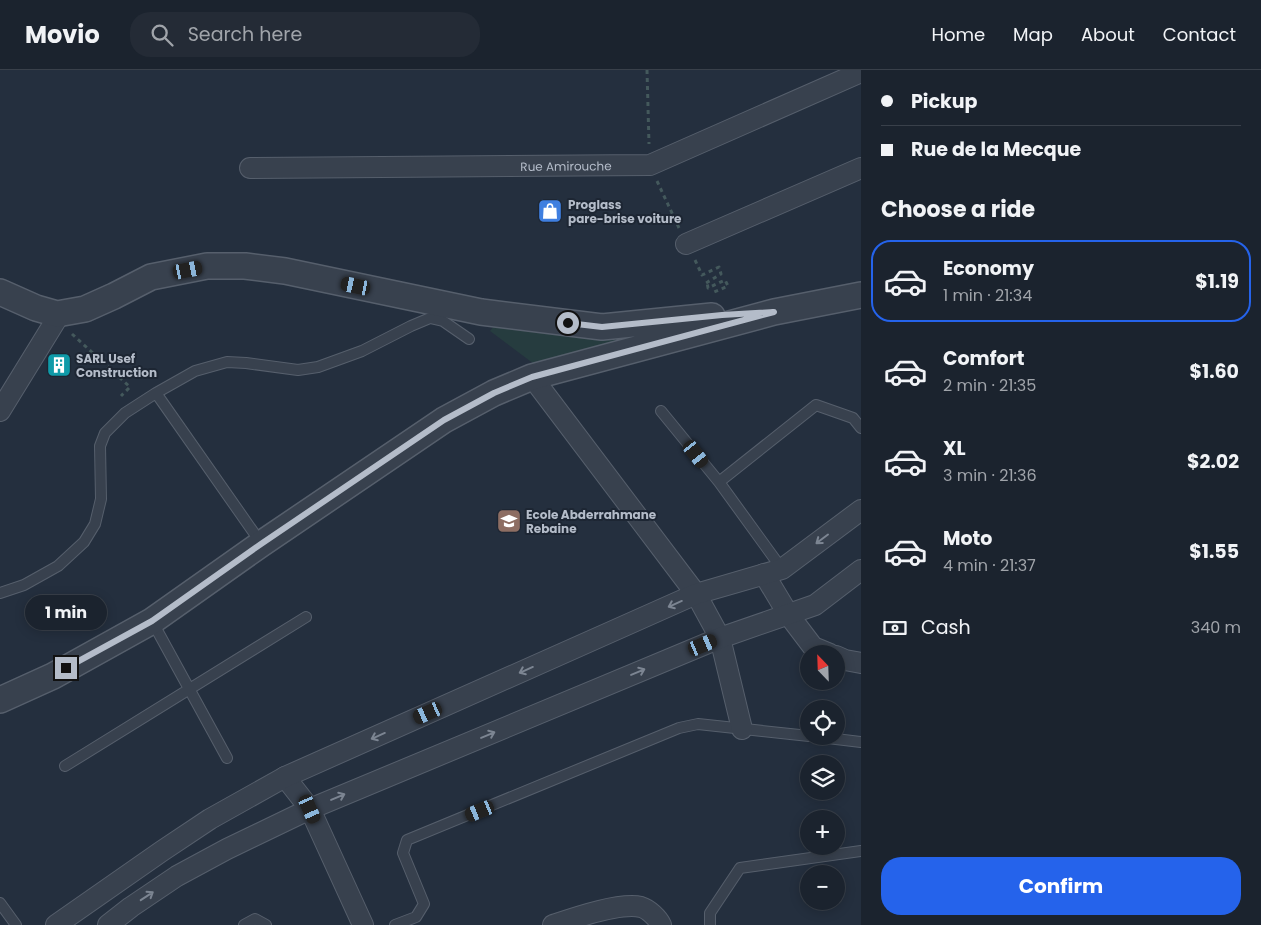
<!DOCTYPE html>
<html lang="en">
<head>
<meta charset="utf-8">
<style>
  body { margin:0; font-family:Poppins,sans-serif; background:#242b36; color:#f1f3f6; height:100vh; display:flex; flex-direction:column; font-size:19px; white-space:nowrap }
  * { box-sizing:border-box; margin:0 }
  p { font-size:16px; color:#a0a4aa }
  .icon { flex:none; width:28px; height:28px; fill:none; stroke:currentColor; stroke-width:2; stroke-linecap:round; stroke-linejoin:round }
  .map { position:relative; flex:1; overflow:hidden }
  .drawer { display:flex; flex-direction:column; background:#1b232e; width:400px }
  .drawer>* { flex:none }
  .top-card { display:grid; align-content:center; height:110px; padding:0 20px; background:#1b232e }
  .needle { width:32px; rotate:337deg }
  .tools { position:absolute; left:800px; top:575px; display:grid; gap:10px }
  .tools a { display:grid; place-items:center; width:45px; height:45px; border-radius:50%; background:#1b232e; box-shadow:0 2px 12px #0003,0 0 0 1px #39404a; font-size:25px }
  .end { position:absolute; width:22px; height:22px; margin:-11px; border:6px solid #b4bcc9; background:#111; box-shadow:0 0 0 2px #111 }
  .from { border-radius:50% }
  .bubble { position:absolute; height:35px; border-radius:18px; background:#1b232e; box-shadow:0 2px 12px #0003,0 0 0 1px #39404a; font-size:16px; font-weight:700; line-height:35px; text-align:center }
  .car { position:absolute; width:15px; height:30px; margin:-15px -8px; border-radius:6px; box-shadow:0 0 4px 1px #0007; background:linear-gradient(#222 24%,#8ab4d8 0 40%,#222 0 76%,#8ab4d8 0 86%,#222 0) }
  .top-card b { display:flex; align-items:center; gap:18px; height:48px; font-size:19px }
  .top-card b+b { border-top:1px solid #39404a }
  .top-card i { width:12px; height:12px; background:#f1f3f6 }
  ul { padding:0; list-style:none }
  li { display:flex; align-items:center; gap:15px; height:82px; margin:0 10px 8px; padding:0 10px; border:2px solid transparent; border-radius:20px }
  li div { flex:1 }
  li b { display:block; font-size:19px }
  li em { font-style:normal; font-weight:700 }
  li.selected { border-color:#2563eb }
  li>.icon { width:45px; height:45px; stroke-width:1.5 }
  h2 { padding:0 20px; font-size:22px; line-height:60px }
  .pay { display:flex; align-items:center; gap:12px; height:55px; padding:0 20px; font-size:19px }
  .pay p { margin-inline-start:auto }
  .button { display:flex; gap:10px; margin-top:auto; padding:10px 20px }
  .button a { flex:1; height:58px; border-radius:20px; background:#2563eb; color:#fff; font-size:20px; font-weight:700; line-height:58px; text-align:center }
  header { display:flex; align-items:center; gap:30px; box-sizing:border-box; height:70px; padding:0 25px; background:#1b232e; border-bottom:1px solid #39404a }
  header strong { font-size:24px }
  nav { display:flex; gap:28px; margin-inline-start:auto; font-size:18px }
  .search { width:350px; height:45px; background:#242b36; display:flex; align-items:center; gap:12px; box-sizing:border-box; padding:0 18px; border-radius:20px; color:#a0a4aa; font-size:19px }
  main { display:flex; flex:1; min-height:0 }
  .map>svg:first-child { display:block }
  .green { fill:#263c3f }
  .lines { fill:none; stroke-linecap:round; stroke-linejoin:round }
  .service-casing { stroke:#565f6c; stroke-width:12 }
  .minor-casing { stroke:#565f6c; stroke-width:22 }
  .tertiary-casing { stroke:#565f6c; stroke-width:28 }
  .path { stroke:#44595c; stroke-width:3; stroke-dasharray:4 4; stroke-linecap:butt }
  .service { stroke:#38414e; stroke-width:10 }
  .minor { stroke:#38414e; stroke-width:20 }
  .tertiary { stroke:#38414e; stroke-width:25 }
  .oneway { stroke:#7c8592 }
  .route { stroke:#b4bcc9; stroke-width:6 }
  .labels { text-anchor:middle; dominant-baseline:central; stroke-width:4; stroke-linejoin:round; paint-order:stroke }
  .street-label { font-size:12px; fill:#b4bcc9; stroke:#1d2633 }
  .poi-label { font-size:12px; font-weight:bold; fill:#b4bcc9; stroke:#1d2633; text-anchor:start }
</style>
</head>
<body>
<header>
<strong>Movio</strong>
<div class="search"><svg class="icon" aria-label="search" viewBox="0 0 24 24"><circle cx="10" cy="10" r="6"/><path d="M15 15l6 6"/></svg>Search here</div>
<nav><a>Home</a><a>Map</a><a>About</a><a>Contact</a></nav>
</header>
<main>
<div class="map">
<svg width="861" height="855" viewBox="0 0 861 855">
  <rect width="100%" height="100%" fill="#242f3e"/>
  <path class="green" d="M500,249l146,7 -4,14 -108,24 -44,-33z"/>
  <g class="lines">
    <defs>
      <path id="service" d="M156,323l105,150
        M661,341l58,71 63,87
        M719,412l97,-77 37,13 8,10
        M0,523l24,-8 34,-19 26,-24 11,-18 6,-25 -1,-53 5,-13 20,-20 31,-20 39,-22 32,-9 19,1 52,7 20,-3 44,-16 49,-25 19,-8 13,3 26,18
        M152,551l75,137
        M811,666l50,6
        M65,696l241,-149
        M0,833l16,22
        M244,855l11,-6 11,6
        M395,855l21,-8 8,-13 -21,-51 4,-13 272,-112 19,-4 111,12
        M710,855v-12l30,-45 121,-17"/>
      <g id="minor">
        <path id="s1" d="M250,98l400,-3 211,-93"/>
        <path d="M686,174l175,-76"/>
        <path d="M532,307l164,217 24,44 22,91"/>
        <path d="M0,341l56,-91 1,-6"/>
        <path d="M764,504l24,40 25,33 17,7"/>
        <path d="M836,586l9,4 16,3"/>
        <path d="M285,707l25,32 53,116"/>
        <path d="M56,855l106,-74 48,-32 75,-42 411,-183 86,-25 79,-59"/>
        <path d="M108,855l23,-18 46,-31 50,-27 83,-40 410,-171 95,-33 46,-35"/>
        <path d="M553,855c21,-7 67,-23 88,-18 7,2 17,11 20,18"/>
      </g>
      <path id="tertiary" d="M0,222l36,16 21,6 28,-5 29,-13 37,-19 56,-11h38l40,5 196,41 121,15 110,-11
        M0,630l53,-24 99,-55 109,-77 183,-124 50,-27 38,-16 242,-65 87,-17"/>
    </defs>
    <use href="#service" class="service-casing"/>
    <use href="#minor" class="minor-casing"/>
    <use href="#tertiary" class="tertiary-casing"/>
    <path class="path" d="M647,0l2,74
      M657,111l22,47
      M695,190l7,15 17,-8 2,7 -15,9 1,-1 1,6 17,-8 3,6 -16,7
      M72,264l58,53 -9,9"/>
    <use href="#service" class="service"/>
    <use href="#minor" class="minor"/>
    <use href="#tertiary" class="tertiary"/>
  </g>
  <defs><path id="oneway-shaft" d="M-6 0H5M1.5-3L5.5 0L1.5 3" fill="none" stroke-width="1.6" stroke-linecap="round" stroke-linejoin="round" transform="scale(1.25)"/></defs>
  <g class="oneway">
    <use href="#oneway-shaft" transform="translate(822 469) rotate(143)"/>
    <use href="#oneway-shaft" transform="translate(675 534) rotate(156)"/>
    <use href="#oneway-shaft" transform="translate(526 600) rotate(156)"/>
    <use href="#oneway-shaft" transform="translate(638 602) rotate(-23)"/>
    <use href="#oneway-shaft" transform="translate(488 665) rotate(-23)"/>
    <use href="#oneway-shaft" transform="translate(378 666) rotate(156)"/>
    <use href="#oneway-shaft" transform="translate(338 727) rotate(-23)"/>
    <use href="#oneway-shaft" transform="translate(147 826) rotate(-33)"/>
  </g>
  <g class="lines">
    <path class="route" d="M66,598l86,-47 109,-77 183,-124 50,-27 38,-16 242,-65 -52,3 -120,12 -34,-4"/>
  </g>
  <defs>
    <symbol id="shop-square" viewBox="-11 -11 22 22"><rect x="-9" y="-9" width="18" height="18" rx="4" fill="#3f7fe0" stroke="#1d2633"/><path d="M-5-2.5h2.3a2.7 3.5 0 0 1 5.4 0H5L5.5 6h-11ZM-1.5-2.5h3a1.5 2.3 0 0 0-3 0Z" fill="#fff"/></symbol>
    <symbol id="building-square" viewBox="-11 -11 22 22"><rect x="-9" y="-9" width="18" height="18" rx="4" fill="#0f9aa8" stroke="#1d2633"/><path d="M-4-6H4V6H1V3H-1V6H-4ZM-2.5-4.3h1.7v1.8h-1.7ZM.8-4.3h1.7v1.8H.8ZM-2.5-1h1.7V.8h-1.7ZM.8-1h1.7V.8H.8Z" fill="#fff"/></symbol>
    <symbol id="school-square" viewBox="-11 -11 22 22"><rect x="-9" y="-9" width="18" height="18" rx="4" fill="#8d6e63" stroke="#1d2633"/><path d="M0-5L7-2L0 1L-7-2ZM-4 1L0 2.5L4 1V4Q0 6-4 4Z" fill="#fff"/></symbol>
  </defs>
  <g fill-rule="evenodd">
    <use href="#shop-square" x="536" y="127" width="28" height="28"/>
    <use href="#building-square" x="45" y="281" width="28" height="28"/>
    <use href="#school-square" x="495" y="437" width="28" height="28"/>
  </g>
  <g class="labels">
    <g class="street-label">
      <text stroke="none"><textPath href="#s1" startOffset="316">Rue Amirouche</textPath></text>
    </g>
    <g class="poi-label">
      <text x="568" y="134">Proglass<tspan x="568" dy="14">pare-brise voiture</tspan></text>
      <text x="76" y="288">SARL Usef<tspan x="76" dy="14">Construction</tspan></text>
      <text x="526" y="444">Ecole Abderrahmane<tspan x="526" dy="14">Rebaine</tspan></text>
    </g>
  </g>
</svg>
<div class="tools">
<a><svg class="needle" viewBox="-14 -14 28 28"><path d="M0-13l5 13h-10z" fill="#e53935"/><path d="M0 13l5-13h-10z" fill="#a0a4aa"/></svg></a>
<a><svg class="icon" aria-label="locate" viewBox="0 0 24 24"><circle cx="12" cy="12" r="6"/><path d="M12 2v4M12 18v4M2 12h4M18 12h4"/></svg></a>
<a><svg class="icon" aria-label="layers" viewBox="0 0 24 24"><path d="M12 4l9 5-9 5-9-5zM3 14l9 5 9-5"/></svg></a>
<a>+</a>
<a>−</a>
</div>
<i class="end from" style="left:568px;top:253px"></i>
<i class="end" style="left:66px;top:598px"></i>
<div class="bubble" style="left:25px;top:525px;width:82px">1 min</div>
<i class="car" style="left:188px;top:200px;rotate:79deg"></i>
<i class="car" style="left:356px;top:216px;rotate:282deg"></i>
<i class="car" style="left:696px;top:384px;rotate:142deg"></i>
<i class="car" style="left:703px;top:575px;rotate:67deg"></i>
<i class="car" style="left:428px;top:643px;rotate:246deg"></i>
<i class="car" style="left:310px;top:739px;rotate:156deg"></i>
<i class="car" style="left:480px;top:741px;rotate:248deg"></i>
</div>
<section class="drawer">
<div class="top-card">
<b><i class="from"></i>Pickup</b>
<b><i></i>Rue de la Mecque</b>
</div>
<h2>Choose a ride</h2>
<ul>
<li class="selected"><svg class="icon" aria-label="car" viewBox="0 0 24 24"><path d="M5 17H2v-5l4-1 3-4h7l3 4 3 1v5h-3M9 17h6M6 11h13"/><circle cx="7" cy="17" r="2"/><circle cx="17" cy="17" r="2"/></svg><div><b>Economy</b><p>1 min · 21:34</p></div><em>$1.19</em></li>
<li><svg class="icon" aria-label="car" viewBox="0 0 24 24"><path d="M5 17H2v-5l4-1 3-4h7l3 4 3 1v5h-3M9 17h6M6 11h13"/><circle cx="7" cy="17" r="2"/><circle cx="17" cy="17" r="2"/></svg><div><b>Comfort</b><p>2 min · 21:35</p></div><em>$1.60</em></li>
<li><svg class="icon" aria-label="car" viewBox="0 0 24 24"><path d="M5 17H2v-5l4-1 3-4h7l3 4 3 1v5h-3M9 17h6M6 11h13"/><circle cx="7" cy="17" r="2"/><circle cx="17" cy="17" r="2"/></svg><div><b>XL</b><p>3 min · 21:36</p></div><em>$2.02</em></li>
<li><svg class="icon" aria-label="car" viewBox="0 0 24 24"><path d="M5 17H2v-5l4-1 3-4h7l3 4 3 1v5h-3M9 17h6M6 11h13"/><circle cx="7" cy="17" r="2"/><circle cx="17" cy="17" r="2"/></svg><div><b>Moto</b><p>4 min · 21:37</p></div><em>$1.55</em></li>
</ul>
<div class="pay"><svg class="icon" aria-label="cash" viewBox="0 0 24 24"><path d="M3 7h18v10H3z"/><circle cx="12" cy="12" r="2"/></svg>Cash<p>340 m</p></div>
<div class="button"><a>Confirm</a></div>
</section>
</main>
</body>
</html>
